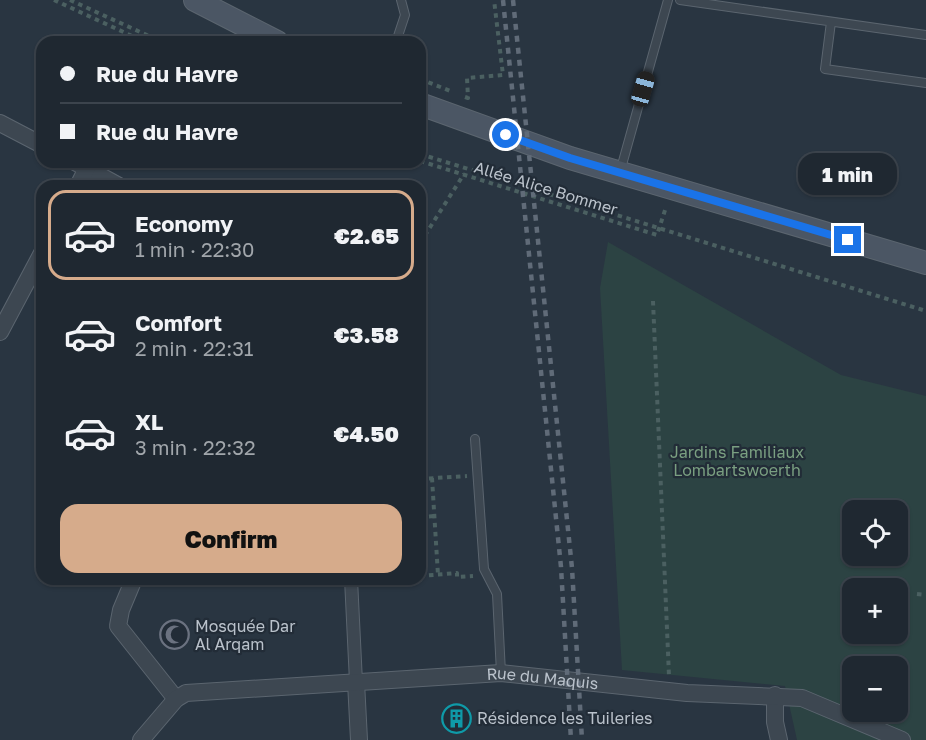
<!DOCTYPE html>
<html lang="en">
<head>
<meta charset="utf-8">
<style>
  body { margin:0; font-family:"Golos Text",sans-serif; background:#273039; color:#f1f3f6; height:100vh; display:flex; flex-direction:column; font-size:22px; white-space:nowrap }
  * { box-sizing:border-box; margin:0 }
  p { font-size:20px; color:#a1a6ab }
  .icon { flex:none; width:33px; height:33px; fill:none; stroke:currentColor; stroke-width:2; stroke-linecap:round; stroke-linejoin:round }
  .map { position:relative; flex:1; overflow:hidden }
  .panel { position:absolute; left:36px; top:180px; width:390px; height:405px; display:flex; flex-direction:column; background:#1f2831; border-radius:18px; box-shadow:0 2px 4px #0004,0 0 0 2px #3c444d }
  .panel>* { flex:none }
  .hud { position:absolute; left:36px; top:36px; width:390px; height:132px; border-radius:18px; box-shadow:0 2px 4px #0004,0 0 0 2px #3c444d; display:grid; align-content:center; height:132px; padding:0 24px; background:#1f2831 }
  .fabs { position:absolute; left:842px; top:500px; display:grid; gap:12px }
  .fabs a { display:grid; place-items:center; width:66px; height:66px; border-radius:12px; background:#1f2831; box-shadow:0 2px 4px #0004,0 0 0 2px #3c444d; font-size:30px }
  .end { position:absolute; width:27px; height:27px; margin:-14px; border:8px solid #1a73e8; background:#fff; box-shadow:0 0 0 3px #fff }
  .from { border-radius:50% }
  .bubble { position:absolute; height:42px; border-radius:18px; background:#1f2831; box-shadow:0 2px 4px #0004,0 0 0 2px #3c444d; font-size:20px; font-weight:800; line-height:42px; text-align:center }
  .car { position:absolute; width:18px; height:36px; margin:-18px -9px; border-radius:8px; box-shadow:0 0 4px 2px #0007; background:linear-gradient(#222 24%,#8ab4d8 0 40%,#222 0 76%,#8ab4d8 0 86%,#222 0) }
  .hud b { display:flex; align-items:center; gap:21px; height:57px; font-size:22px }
  .hud b+b { border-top:2px solid #3c444d }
  .hud i { width:15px; height:15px; background:#f1f3f6 }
  ul { padding:10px 0 0; list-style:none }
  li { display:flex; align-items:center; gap:18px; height:90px; margin:0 12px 9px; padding:0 12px; border:3px solid transparent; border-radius:18px }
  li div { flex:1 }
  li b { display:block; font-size:22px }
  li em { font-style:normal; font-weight:800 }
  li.on { border-color:#d6ab8b }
  li>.icon { width:54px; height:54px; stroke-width:1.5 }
  .primary-button { display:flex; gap:12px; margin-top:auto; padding:12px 24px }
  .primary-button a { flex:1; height:69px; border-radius:18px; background:#d6ab8b; color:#111; font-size:24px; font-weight:800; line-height:69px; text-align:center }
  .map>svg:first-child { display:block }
  .green { fill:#2c4343; fill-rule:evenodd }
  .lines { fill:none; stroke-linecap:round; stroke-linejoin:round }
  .service-casing { stroke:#5b656f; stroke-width:10 }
  .pedestrian-casing { stroke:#5b656f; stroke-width:14 }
  .minor-casing { stroke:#5b656f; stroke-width:18 }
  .secondary-casing { stroke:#5b656f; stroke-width:24 }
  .path { stroke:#4b6061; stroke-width:4; stroke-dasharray:4.5 4.5; stroke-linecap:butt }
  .service { stroke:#3d4751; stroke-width:8 }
  .pedestrian { stroke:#3d4751; stroke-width:12 }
  .minor { stroke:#3d4751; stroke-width:16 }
  .secondary { stroke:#4b5664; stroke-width:22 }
  .rail { stroke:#606b78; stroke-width:4.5; stroke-dasharray:6 6; stroke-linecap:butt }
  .route { stroke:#1a73e8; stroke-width:8 }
  .labels { text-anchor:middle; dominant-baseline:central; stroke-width:4.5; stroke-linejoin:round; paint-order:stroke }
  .street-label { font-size:16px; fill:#bac2cb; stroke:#222c37 }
  .park-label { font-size:16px; fill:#7a9f81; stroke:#222c37 }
  .poi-label { font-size:16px; fill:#bac2cb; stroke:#222c37; text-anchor:start }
</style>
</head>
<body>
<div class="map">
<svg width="926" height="740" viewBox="0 0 926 740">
  <rect width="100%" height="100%" fill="#293541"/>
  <path class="green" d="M608,242l233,133 85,21v344h-129l-12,-54 -163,-16 -22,-382zM852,510h45v45h-45zM852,588h45v45h-45zM852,666h45v45h-45z"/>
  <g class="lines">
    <defs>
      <path id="service" d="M680,0l246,35
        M831,22l-6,47 101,14
        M396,42l9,-27 -4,-15
        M620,172l48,-172
        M475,439l9,130 13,25 4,79"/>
      <path id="pedestrian" d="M351,579l5,103"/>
      <g id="minor">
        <path d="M0,123l42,22"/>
        <path d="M75,162l44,24"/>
        <path d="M78,186l9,-18"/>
        <path d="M0,332l42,-79"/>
        <path d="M134,579l-13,31 -3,16 58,73"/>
        <path d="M356,682l3,58"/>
        <path d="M775,695v27l4,18"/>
        <path id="s1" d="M141,740l35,-41 10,-6 315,-20 186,20 115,5 100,42"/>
      </g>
      <path id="secondary" d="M195,0l82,42
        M420,104l150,54 356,105"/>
    </defs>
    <use href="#service" class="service-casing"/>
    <use href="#pedestrian" class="pedestrian-casing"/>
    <use href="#minor" class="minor-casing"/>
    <use href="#secondary" class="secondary-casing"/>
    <path class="path" d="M54,0l91,42
      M70,0l92,42
      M420,79l33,13
      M465,97l3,1 -1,-20 36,-3 -9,-75
      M420,154l506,157
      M420,161l237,74 9,-28
      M420,243l44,-69
      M653,301l16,375
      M432,478l6,97
      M420,479l47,-3
      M420,517l15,-1
      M420,576l37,-3v4l16,-1
      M364,580l11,-1
      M917,594l9,1"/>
    <use href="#service" class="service"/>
    <use href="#pedestrian" class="pedestrian"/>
    <use href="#minor" class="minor"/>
    <use href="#secondary" class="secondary"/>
    <path class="rail" d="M503,0l58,567 10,173
      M513,0l59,568 10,172"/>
  </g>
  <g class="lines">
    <path class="route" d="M506,135l64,23 278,82"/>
  </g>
  <defs>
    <symbol id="mosque-ring" viewBox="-11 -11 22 22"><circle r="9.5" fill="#222c37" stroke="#6b7280" stroke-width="1.5"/><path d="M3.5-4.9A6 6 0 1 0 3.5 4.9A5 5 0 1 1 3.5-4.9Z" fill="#6b7280"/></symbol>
    <symbol id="building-ring" viewBox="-11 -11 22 22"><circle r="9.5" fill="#222c37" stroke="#0f9aa8" stroke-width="1.5"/><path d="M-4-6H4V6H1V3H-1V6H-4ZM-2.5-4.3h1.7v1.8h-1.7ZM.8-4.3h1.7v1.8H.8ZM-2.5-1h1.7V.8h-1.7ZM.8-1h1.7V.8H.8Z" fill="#0f9aa8"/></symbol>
  </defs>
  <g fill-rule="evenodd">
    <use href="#mosque-ring" x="158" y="618" width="33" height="33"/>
    <use href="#building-ring" x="440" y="702" width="33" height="33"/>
  </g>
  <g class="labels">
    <g class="street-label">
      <text transform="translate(546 188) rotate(17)">Allée Alice Bommer</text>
      <text stroke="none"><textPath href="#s1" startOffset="423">Rue du Maquis</textPath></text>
    </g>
    <g class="park-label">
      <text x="737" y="452">Jardins Familiaux<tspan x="737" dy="18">Lombartswoerth</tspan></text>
    </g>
    <g class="poi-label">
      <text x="195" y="626">Mosquée Dar<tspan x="195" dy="18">Al Arqam</tspan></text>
      <text x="477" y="718">Résidence les Tuileries</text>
    </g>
  </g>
</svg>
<div class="fabs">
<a><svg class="icon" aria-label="locate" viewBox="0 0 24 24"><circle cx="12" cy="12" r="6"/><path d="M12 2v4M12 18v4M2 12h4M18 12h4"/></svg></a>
<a>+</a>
<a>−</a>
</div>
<i class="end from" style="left:506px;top:135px"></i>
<i class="end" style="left:848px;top:240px"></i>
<div class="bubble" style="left:798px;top:153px;width:99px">1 min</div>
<i class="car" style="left:643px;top:89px;rotate:16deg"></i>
<div class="hud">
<b><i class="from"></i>Rue du Havre</b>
<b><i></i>Rue du Havre</b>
</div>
<section class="panel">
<ul>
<li class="on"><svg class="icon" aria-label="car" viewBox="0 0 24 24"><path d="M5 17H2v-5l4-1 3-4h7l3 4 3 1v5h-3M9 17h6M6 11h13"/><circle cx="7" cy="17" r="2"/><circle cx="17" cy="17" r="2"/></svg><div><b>Economy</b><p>1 min · 22:30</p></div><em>€2.65</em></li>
<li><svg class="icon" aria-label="car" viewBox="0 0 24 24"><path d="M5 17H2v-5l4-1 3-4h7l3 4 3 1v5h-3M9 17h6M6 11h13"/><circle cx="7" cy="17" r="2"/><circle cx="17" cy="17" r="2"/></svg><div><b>Comfort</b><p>2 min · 22:31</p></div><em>€3.58</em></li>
<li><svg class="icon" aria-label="car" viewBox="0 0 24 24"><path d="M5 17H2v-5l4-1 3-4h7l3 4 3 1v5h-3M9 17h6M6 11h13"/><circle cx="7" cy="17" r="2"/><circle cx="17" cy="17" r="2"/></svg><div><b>XL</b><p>3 min · 22:32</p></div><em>€4.50</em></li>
</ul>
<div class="primary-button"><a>Confirm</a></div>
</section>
</div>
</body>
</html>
